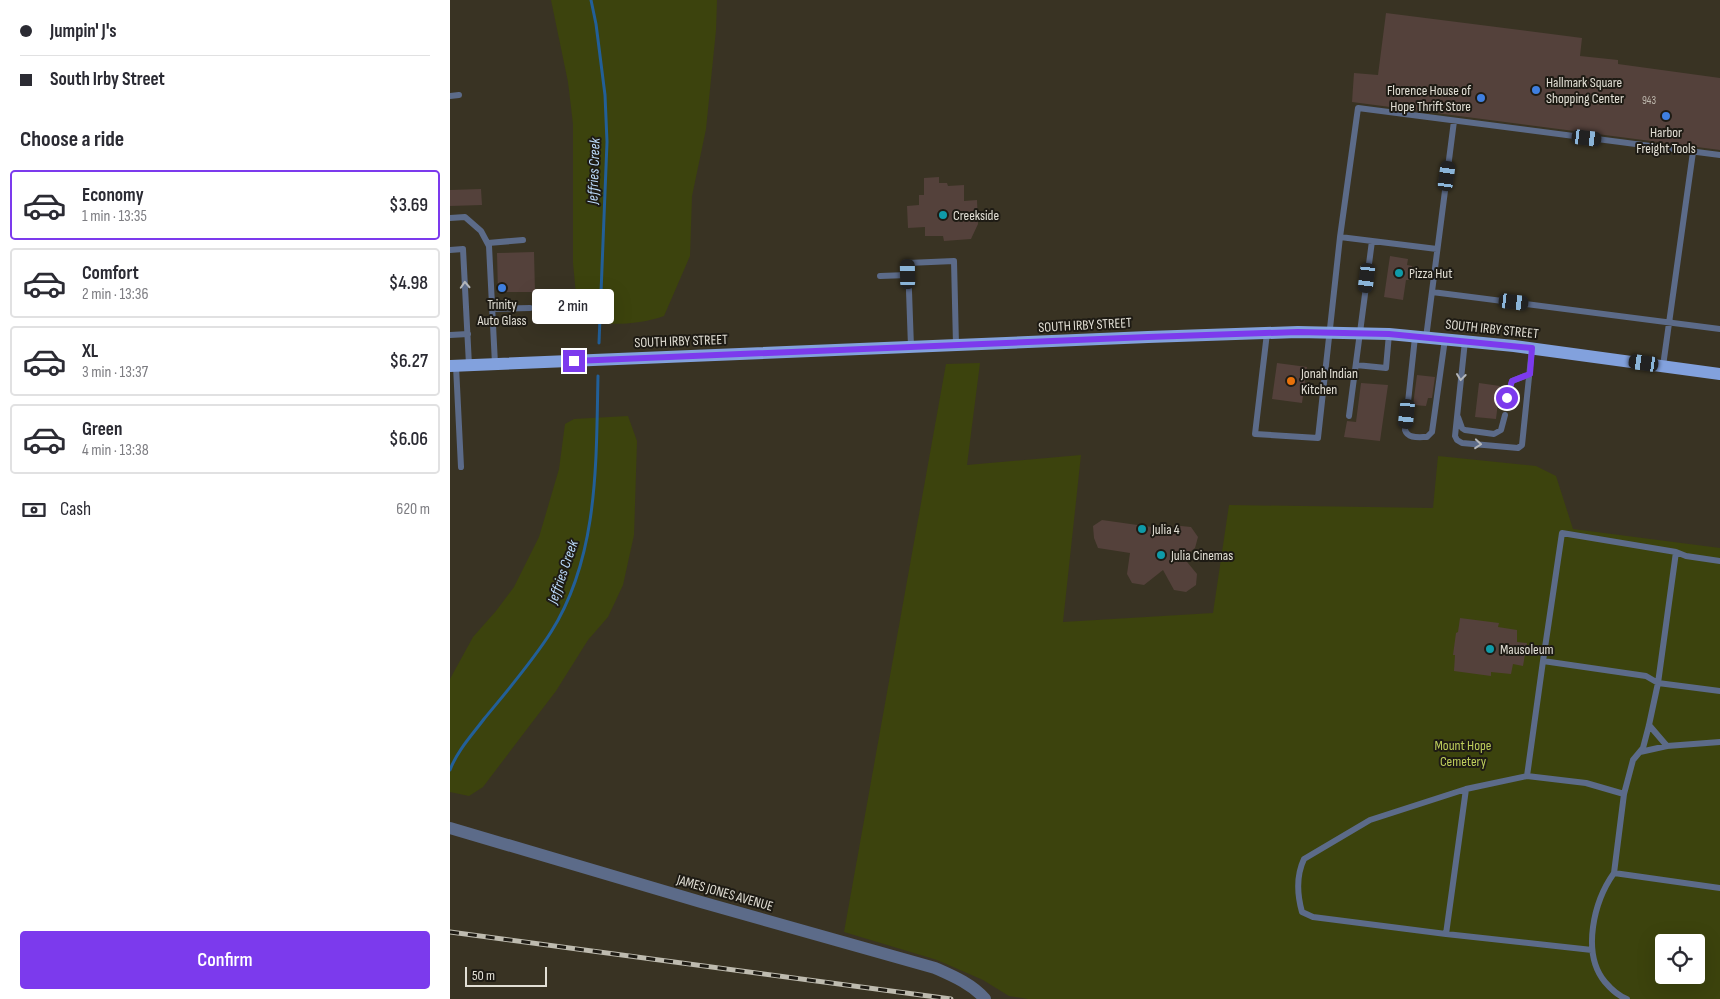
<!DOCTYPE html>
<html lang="en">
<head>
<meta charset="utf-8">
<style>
  body { margin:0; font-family:"Sofia Sans Condensed",sans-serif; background:#f2f2f3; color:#2b2b33; height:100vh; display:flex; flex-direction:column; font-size:19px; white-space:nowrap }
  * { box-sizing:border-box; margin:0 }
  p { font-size:16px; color:#7c7c81 }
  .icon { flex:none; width:28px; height:28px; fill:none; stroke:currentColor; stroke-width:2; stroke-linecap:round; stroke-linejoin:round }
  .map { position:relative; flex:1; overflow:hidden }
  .panel { display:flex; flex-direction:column; background:#fff; width:450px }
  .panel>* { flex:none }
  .banner { display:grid; align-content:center; height:110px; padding:0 20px; background:#fff }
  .tools { position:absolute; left:1205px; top:934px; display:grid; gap:10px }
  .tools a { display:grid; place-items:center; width:50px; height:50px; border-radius:5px; background:#fff; box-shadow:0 5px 20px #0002; font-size:25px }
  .scale { position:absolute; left:15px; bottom:12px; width:82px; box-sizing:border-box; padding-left:5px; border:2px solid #e2dfd5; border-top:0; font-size:14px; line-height:18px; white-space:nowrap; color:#e2dfd5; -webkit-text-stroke:4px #1e1b14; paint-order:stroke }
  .end { position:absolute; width:22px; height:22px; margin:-11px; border:6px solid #7c3aed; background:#fff; box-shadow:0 0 0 2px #fff }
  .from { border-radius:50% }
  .bubble { position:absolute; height:35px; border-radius:5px; background:#fff; box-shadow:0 5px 20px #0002; font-size:16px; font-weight:600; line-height:35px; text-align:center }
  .car { position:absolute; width:15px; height:30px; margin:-15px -8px; border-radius:6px; box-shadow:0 0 4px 1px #0007; background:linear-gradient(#222 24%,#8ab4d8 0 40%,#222 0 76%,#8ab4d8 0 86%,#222 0) }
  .banner b { display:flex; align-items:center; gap:18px; height:48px; font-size:19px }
  .banner b+b { border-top:1px solid #e1e1e2 }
  .banner i { width:12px; height:12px; background:#2b2b33 }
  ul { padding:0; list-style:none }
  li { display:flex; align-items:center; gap:15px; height:70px; margin:0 10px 8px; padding:0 10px; border:2px solid #e1e1e2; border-radius:5px }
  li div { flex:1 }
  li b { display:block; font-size:19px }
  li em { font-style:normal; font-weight:600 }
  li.current { border-color:#7c3aed }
  li>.icon { width:45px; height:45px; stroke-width:1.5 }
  h2 { padding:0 20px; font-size:22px; line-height:60px }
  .pay { display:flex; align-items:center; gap:12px; height:55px; padding:0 20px; font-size:19px }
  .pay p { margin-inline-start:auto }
  .cta { display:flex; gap:10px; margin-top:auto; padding:10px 20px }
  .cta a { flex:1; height:58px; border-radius:5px; background:#7c3aed; color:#fff; font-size:20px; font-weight:600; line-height:58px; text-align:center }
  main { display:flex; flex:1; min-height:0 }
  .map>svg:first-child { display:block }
  .green { fill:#3c430d; fill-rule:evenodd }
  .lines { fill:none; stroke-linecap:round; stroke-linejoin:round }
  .stream { stroke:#225f98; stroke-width:3 }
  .building { fill:#54413b }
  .lane { stroke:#5c6b89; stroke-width:6 }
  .street { stroke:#5c6b89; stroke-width:12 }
  .primary { stroke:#82a1dd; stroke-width:12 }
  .rail-casing { stroke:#bebbaf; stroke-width:5 }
  .rail { stroke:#1e1b14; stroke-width:3; stroke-dasharray:9; stroke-linecap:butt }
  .oneway { stroke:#b3b6ba }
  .route { stroke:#7c3aed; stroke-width:6 }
  .shop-dot { fill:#3f7fe0; stroke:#1e1b14; stroke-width:2 }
  .culture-dot { fill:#0f9aa8; stroke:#1e1b14; stroke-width:2 }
  .food-dot { fill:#e8710a; stroke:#1e1b14; stroke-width:2 }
  .labels { text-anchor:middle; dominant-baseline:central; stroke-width:4; stroke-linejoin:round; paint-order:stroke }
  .number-label { font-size:11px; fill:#beb8ae }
  .poi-label { font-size:14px; fill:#e2dfd5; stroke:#1e1b14; text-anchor:start }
  .street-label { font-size:14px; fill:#e2dfd5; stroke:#1e1b14 }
  .park-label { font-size:14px; fill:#bece5b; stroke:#1e1b14 }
  .water-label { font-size:15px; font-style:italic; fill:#bbdafb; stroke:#1e1b14 }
</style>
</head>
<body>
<main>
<section class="panel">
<div class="banner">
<b><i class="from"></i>Jumpin' J's</b>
<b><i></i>South Irby Street</b>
</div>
<h2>Choose a ride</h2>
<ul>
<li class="current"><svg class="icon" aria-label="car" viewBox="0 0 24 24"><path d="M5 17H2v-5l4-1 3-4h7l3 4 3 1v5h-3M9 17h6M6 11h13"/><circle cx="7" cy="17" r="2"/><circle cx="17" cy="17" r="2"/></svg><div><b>Economy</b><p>1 min · 13:35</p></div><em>$3.69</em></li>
<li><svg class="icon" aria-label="car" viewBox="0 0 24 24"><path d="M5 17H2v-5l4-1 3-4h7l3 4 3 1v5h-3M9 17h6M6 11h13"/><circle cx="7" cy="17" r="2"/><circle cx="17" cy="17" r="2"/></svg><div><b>Comfort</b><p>2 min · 13:36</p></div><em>$4.98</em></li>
<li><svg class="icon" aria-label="car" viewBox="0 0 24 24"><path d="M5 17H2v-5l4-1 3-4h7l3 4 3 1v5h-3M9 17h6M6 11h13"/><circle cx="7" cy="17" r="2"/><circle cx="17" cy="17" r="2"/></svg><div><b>XL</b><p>3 min · 13:37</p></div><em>$6.27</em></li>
<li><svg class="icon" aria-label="car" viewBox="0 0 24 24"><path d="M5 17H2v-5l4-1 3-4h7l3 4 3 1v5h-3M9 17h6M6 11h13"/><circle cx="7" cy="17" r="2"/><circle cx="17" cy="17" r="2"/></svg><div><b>Green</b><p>4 min · 13:38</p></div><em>$6.06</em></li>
</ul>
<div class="pay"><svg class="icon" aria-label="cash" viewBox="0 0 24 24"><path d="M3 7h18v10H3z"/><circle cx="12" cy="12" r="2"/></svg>Cash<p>620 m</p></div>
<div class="cta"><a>Confirm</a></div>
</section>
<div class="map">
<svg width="1270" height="999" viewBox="0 0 1270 999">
  <rect width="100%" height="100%" fill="#393323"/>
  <path class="green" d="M101,0h166l-1,30 -10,99 -14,67 -2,60 -26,60c-24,9 -54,9 -80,6l-7,-17 -4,-42v-139l-5,-42z
    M530,363l-13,102 114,-10 -18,167 150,-9 16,-108 204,3 5,-52 98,10 20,10 17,53 147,19v451h-692l-19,-3 -26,-16 -46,-20 -93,-28 102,-568zM1214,942h32v33h-32z
    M178,416l9,25 -3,94 -11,50 -15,32 -20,23 -32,51 -73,96 -14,9 -19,-4v-113l23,-42 23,-26 18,-24 25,-50 20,-68 6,-45 9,-5z"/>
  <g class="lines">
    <path class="stream" d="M141,0l5,24 9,71 2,47 -8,201
      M0,770c7,-19 22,-35 34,-51 23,-28 48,-57 67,-87 48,-76 45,-170 47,-256"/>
  </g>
  <path class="building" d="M936,13l196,25 -2,18 38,4v4l102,14v72l-368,-48 2,-29 24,2z
    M489,177v6h8l1,3 16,-1v16l13,-1 1,24 -7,15 -27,2 -1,-5h-18v-9l-17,1 -1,-22 12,-1v-10h5v-17z
    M31,189l1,16 -32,1v-16z
    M84,252l1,40h-37l-1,-39z
    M940,256l18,3 -1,6 5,1 -2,14h-4l-3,20 -19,-3z
    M827,363l30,4 -5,36 -30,-4z
    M967,375l18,2 -3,21h-4l-2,8 -13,-1z
    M911,383l27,2 -8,56 -36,-4 3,-16 9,1z
    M1029,383l21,3 -4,33 -21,-2z
    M652,520l71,10 8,-4 10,1 7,10 -3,11 -12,9 14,17 -1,11 -10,7 -12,-2 -11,-20 -19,15 -12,-2 -5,-9 3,-21 -32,-5 -4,-10 -1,-12z
    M1010,618l39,5 -1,4 19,3v12l10,1 -4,23 -10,-2 -2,10 -20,-2v4l-37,-5 1,-16h-2l3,-22 2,-1z"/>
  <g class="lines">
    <path class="lane" d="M0,96l9,-1
      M0,218l15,-1 16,14 8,15 6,118
      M890,237l97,12
      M38,243l35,-3
      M0,250l13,-1 6,116
      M430,276l28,-1
      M982,292l288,37
      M42,309l38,-1
      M817,333l-12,101 63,4 22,-201 18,-129 362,47
      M0,335l18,-1
      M965,337l-10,93c3,9 14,7 22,7l5,-5 13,-93
      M976,338l28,-217
      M1015,341l-10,95 2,4 5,3 56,5 4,-3 10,-97
      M461,347l-3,-84 46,-2 2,84
      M906,365l30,3 3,-34
      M6,366l5,101
      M1213,366l30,-214
      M1057,398l5,-17 18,-7
      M899,416l23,-175
      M1008,417l4,11 3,2 29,4 7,-4 4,-15
      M1226,552l10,4 34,5
      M1199,725l18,21
      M1190,752l27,-6 53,-4
      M1077,776l59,7 38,11 9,-34 10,-12 6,-23 9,-42 18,-131 -114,-19 -19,128
      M1174,794l-10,79c-20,28 -33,80 -9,109 6,7 13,14 22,17
      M1164,873l106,15
      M996,934l-133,-17 -11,-5c-5,-18 -6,-36 2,-53l66,-39 96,-31
      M1142,950l-146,-16 20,-145 61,-13 16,-115 103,15 12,7 62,8"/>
    <path class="street" d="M0,828l251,74 234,66c18,8 37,16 50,31"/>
    <path class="primary" d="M0,366l698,-29 150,-5 91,2 125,12 206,28"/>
    <defs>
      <path id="rail" d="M0,932l501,67"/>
    </defs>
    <use href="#rail" class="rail-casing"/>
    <use href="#rail" class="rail"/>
  </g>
  <defs><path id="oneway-chevron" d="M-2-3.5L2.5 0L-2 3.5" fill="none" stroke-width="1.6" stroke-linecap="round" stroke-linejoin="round" transform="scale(1.25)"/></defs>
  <g class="oneway">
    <use href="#oneway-chevron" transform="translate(15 285) rotate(-93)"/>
    <use href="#oneway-chevron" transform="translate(1011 377) rotate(97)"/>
    <use href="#oneway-chevron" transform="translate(1028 444) rotate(5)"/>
  </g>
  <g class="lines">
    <path class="route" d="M124,361l574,-24 150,-5 91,2 143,14 -2,26 -18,7 -5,17"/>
  </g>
  <g class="shop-dot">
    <circle cx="1086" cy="90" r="5"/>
    <circle cx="1031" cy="98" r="5"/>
    <circle cx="1216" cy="116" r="5"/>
    <circle cx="52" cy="288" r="5"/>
  </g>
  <g class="culture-dot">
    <circle cx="493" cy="215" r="5"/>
    <circle cx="949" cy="273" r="5"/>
    <circle cx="692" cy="529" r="5"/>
    <circle cx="711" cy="555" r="5"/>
    <circle cx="1040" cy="649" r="5"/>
  </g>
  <circle class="food-dot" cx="841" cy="381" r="5"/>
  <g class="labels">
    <g class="number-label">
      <text x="1199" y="100">943</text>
    </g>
    <g class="poi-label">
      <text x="1096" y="82">Hallmark Square<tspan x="1096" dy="16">Shopping Center</tspan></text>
      <text x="1021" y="90" text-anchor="end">Florence House of<tspan x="1021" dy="16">Hope Thrift Store</tspan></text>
      <text x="1216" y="132" text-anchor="middle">Harbor<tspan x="1216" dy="16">Freight Tools</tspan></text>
      <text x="503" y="215">Creekside</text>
      <text x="959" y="273">Pizza Hut</text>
      <text x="52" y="304" text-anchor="middle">Trinity<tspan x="52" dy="16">Auto Glass</tspan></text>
      <text x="851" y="373">Jonah Indian<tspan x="851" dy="16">Kitchen</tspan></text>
      <text x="702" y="529">Julia 4</text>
      <text x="721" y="555">Julia Cinemas</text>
      <text x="1050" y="649">Mausoleum</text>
    </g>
    <g class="street-label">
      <text transform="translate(635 325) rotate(-3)">SOUTH IRBY STREET</text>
      <text transform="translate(1042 329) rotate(6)">SOUTH IRBY STREET</text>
      <text transform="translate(231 341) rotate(-2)">SOUTH IRBY STREET</text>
      <text transform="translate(275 893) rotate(16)">JAMES JONES AVENUE</text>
    </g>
    <g class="park-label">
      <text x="1013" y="745">Mount Hope<tspan x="1013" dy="16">Cemetery</tspan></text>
    </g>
    <g class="water-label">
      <text transform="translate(144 171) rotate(-88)">Jeffries Creek</text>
      <text transform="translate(113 572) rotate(-71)">Jeffries Creek</text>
    </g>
  </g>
</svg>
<div class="tools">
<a><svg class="icon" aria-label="locate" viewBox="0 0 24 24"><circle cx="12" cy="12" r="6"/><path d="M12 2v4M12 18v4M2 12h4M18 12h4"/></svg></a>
</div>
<div class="scale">50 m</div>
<i class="end from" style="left:1057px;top:398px"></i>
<i class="end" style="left:124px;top:361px"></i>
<div class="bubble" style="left:82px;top:289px;width:82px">2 min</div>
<i class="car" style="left:1137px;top:138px;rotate:97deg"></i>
<i class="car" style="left:997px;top:176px;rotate:8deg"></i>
<i class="car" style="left:458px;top:274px;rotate:359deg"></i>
<i class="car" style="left:917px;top:278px;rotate:187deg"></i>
<i class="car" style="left:1064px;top:302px;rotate:97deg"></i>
<i class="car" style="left:1194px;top:363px;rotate:278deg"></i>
<i class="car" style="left:957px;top:414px;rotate:186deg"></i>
</div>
</main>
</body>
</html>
